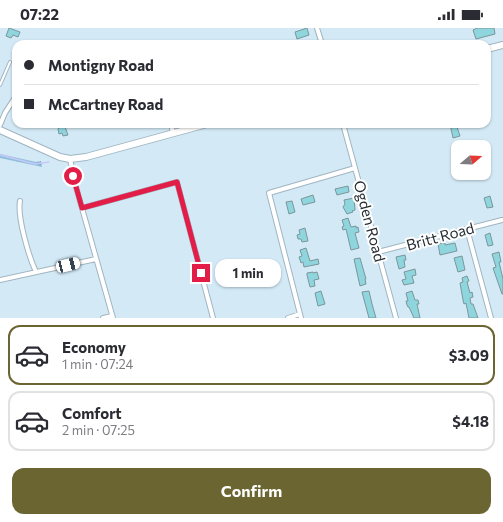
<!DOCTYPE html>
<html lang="en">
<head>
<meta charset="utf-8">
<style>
  body { margin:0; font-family:Commissioner,sans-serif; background:#f2f2f3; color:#2b2b33; height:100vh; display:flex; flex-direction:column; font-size:15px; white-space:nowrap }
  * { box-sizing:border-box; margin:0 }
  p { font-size:13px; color:#7c7c81 }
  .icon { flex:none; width:22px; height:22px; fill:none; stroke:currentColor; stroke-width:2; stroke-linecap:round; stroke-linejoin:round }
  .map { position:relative; height:290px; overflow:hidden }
  .details { display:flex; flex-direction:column; background:#fff; flex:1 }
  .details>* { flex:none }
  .top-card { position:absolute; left:12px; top:12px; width:479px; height:88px; border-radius:12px; box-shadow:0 1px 3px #0004; display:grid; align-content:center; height:88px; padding:0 12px; background:#fff }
  .needle { width:26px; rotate:71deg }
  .tools { position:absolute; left:451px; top:112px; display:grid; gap:8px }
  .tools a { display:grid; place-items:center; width:40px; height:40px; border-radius:8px; background:#fff; box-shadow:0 1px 3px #0004; font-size:20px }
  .end { position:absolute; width:18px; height:18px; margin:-9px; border:5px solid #e11d48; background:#fff; box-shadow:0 0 0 2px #fff }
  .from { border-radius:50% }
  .bubble { position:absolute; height:28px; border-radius:12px; background:#fff; box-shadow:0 1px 3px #0004; font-size:13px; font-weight:700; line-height:28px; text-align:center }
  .car { position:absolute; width:12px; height:24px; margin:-12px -6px; border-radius:5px; box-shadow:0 0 3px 1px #0007; background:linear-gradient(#fff 24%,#345 0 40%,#fff 0 76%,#345 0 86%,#fff 0) }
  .top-card b { display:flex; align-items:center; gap:14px; height:38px; font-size:15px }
  .top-card b+b { border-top:1px solid #e1e1e2 }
  .top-card i { width:10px; height:10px; background:#2b2b33 }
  ul { padding:7px 0 0; list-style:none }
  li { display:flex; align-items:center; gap:12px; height:60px; margin:0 8px 6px; padding:0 4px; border:2px solid #e1e1e2; border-radius:12px }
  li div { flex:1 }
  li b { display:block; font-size:15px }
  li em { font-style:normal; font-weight:700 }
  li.on { border-color:#6b6531 }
  li>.icon { width:36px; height:36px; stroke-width:1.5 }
  .primary-button { display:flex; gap:8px; margin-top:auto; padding:8px 12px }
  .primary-button a { flex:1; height:46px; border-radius:12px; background:#6b6531; color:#fff; font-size:16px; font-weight:700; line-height:46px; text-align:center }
  .status { display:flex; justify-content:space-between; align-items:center; height:28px; padding:0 20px; background:#fff; direction:ltr }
  .status svg { height:11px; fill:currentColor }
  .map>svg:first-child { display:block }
  .grass { fill:url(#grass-tufts) }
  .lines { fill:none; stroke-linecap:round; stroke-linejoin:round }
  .stream { stroke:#c7c9fd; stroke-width:1.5 }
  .building { fill:#8ed5de; stroke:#7c9699 }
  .lane-casing { stroke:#a0b5c1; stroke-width:4 }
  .street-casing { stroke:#a0b5c1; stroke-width:6 }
  .secondary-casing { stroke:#a0b5c1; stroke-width:8 }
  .lane { stroke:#fff; stroke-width:2 }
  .street { stroke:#fff; stroke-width:4 }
  .secondary { stroke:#fff; stroke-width:6 }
  .route { stroke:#e11d48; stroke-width:5 }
  .labels { text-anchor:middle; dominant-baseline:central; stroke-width:4; stroke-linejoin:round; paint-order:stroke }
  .street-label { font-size:15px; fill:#252e33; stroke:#fff }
</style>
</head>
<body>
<div class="status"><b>07:22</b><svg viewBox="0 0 49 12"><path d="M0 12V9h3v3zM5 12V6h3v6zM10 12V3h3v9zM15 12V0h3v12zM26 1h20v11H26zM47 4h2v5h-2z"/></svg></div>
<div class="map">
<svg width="503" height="290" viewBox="0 0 503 290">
  <defs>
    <pattern id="grass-tufts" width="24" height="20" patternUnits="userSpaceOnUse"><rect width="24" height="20" fill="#8fc0da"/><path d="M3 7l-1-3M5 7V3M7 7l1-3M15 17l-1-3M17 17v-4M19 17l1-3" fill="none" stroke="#759cb1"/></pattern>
  </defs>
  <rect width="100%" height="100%" fill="#d3eaf6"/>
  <path class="grass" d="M0,126l36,8 5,-1 1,6 -42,-9z"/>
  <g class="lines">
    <path class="stream" d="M0,127l35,9 14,-2"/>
  </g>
  <path class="building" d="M9,0l11,4 -2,5 -5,-2 -2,3 -5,-2z
    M307,0l2,7 -12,4 -2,-7z
    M477,0h17l1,6 -19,5 -3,-9z
    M60,96h4l4,11 -5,1 -1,-3 -3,1 -1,-5 2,-3z
    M450,96h6l4,12 -7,2z
    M348,158l1,6 -12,3 -2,-6z
    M313,167l2,7 -12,3 -2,-6z
    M490,168l3,11 -6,1 -3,-10z
    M354,170l1,12 -3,1 1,1 -6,2 -4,-7 2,-3 -1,-4z
    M292,173l3,11 -6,2 -3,-12z
    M348,190l3,9 5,-1v2l2,-1 1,5 -4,1 4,15 -8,2 -5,-21 -3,1 -1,-3 2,-1 -2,-6z
    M305,200l3,13 -6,1 -1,-3h-3l-1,-4 3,-1 -1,-4z
    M490,205l3,12 -5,1 -3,-11z
    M445,215v2l10,-2 2,8 -17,4 -2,-11z
    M306,220l4,13 8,-2 1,5 -15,3 -1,-5 -2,1 -2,-6 3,-1 -2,-6z
    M499,224l2,10h-2l4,17v15h-1l-9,-26 3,-1 -4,-13z
    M405,227l1,5h-2l1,7 -6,2 -3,-12z
    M462,228l3,14 -7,2 -4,-14z
    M360,230l6,21h-1l1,5 -6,2 -6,-27z
    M415,241l1,6 -4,1 2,7 -10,2 -2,-5 4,-1 -2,-7z
    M313,244v1l4,-1 2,7 -5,1 1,6 -5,1 -3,-12v-2z
    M467,248l2,5 -2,1 3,11 2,-1 1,5 -3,1 1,6h2l5,14h-9l-3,-15 -2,1 -1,-4 -3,-17 3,-1 -1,-4z
    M321,263l4,13 -7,2 -3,-13z
    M369,263l3,13 4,14h-7l-7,-26z
    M412,263l3,9h3l1,4h-2l3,14h-6l-5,-11h-1l-1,-2 -1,-4h2l-2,-8z"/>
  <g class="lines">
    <defs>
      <path id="lane" d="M0,57l10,-23"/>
      <path id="street" d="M317,0l5,16
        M171,96l2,9
        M343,96l53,194
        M0,97l5,-12 11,-17
        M70,131l6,28 37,131
        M20,173c-3,16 9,56 16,71
        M82,180l95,-26 36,136
        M467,201l24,89
        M378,224l124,-32
        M0,252l96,-21
        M103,290l9,-2
        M288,290l12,-4
        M301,290l-32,-125 86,-25"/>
      <path id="secondary" d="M487,21l16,-4
        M0,102l60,27 10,2 16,-2 121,-33"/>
    </defs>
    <use href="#lane" class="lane-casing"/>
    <use href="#street" class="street-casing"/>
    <use href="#secondary" class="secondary-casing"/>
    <use href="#lane" class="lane"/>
    <use href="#street" class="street"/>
    <use href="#secondary" class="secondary"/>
  </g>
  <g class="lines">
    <path class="route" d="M73,148l9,32 95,-26 24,91"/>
  </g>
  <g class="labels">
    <g class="street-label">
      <text transform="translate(370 193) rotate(75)">Ogden Road</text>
      <text transform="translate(440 208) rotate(-15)">Britt Road</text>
    </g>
  </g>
</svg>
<div class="tools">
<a><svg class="needle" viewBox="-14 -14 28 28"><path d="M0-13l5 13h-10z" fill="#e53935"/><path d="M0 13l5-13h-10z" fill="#7c7c81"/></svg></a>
</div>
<i class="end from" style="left:73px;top:148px"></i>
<i class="end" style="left:201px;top:245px"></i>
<div class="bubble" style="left:215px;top:231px;width:66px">1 min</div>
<i class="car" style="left:68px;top:237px;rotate:76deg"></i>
<div class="top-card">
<b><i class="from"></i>Montigny Road</b>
<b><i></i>McCartney Road</b>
</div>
</div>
<section class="details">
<ul>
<li class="on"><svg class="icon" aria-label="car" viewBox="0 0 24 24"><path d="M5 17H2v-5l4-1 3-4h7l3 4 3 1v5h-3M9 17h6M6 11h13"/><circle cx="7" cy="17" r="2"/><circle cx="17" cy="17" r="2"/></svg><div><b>Economy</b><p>1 min · 07:24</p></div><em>$3.09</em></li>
<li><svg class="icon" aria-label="car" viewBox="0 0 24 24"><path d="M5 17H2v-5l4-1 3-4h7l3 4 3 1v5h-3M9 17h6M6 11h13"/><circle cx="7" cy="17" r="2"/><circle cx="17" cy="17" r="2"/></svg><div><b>Comfort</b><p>2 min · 07:25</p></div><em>$4.18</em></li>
</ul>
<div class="primary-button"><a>Confirm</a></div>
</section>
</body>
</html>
